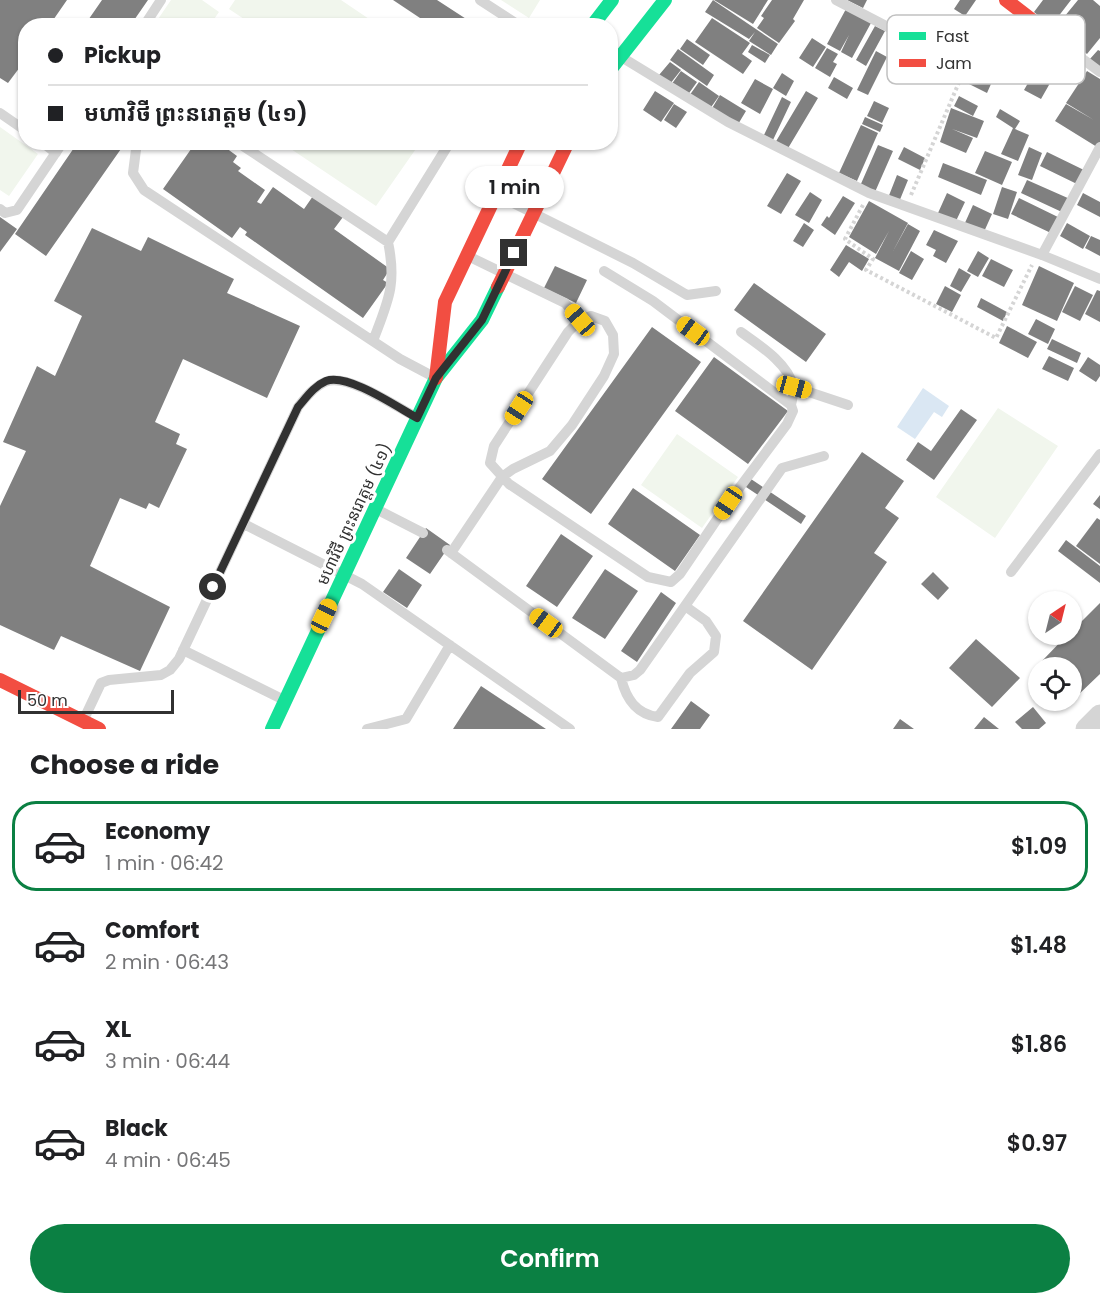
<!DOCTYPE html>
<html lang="en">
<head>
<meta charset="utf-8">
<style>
  body { margin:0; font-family:Poppins,"Noto Sans Khmer",sans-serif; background:#f6f6f6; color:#202124; height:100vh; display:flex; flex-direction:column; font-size:22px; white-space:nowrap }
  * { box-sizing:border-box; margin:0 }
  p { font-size:20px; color:#757577 }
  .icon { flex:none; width:33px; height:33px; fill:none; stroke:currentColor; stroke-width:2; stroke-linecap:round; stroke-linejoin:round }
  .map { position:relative; height:729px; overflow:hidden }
  .panel { display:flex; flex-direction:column; background:#fff; flex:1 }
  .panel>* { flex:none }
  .banner { position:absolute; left:18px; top:18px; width:600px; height:132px; border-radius:24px; box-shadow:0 2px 4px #0004; display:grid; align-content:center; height:132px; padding:0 30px; background:#fff }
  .needle { width:39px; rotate:35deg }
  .fabs { position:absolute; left:1028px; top:591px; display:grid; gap:12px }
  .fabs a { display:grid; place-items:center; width:54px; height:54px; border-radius:50%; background:#fff; box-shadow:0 2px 4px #0004; font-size:30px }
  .scale { position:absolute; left:18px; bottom:15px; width:156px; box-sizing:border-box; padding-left:6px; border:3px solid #313131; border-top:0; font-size:16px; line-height:21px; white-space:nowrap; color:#313131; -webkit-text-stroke:4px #fff; paint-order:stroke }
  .end { position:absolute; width:27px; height:27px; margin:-14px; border:8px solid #313131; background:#fff; box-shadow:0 0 0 3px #fff }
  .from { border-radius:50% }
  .bubble { position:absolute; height:42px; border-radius:21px; background:#fff; box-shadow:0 2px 4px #0004; font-size:20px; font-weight:600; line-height:42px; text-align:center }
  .car { position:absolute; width:18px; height:36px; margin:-18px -9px; border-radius:8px; box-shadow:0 0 4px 2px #0007; background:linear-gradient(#f5c518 24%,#345 0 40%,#f5c518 0 76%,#345 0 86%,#f5c518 0) }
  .banner b { display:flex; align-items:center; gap:21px; height:57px; font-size:22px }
  .banner b+b { border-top:2px solid #e0e0e0 }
  .banner i { width:15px; height:15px; background:#202124 }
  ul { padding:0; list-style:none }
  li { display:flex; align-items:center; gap:18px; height:90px; margin:0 12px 9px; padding:0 18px; border:3px solid transparent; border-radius:24px }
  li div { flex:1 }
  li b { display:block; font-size:22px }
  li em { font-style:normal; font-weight:600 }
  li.current { border-color:#0b8043 }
  li>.icon { width:54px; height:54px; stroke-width:1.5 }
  h2 { padding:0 30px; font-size:27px; line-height:72px }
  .action { display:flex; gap:12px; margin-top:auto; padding:12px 30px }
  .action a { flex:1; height:69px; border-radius:36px; background:#0b8043; color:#fff; font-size:24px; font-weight:600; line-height:69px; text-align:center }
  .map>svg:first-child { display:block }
  .green { fill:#f1f6ed }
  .water { fill:#dae7f3 }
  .building { fill:#808080 }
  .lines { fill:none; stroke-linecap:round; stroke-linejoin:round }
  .path { stroke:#d5d5d5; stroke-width:4; stroke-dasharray:3 3; stroke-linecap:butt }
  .lane { stroke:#d5d5d5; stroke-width:10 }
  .street { stroke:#d5d5d5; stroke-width:21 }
  .fast { stroke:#16e098; stroke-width:14 }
  .jam { stroke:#f24e42; stroke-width:14 }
  .route { stroke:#313131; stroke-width:8 }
  .labels { text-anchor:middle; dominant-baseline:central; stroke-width:6; stroke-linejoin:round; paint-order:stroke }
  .street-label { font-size:16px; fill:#313131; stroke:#fff }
  .key { fill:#fff; stroke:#c1c1c1; stroke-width:1.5 }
  .key-label { font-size:16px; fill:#313131 }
</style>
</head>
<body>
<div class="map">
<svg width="1100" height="729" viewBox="0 0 1100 729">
  <rect width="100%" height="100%" fill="#fff"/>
  <path class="green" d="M171,0h31l17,12 -9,13h-56z
    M235,0h106l37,25h-49l-9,-4 -16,-1 -12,5h-39l-24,-16z
    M501,0h39l-11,18z
    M0,127l38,27 -29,42 -9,-6z
    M282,143h138l-44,63z
    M998,408l60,38 -63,92 -59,-41z
    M677,434l61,43 -36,51 -61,-43z"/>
  <path class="water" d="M923,388l26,18 -7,11 -8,-5 -19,27 -18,-12z"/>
  <path class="building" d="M0,0h67l-18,26h-23v33l-18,24 -8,-5z
    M102,0h46l-18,26h-46z
    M393,0h44l40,26h-45z
    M713,0l65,44 -7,11 -22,-14 6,-9 -6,7 -44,-27z
    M714,0h54l-15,24z
    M772,0h32l-11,19 2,2 -16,22 -22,-15 7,-10 -3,-2z
    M847,0h20l-4,8z
    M960,0h16l-11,16 -11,-7z
    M1043,0h28l-20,26 -17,-14z
    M1078,0h15l7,6v32l-13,16 -32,-26z
    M846,9l25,14 -19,35 -11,-6 8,-17 -9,16 -13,-7z
    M712,18l38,25 -8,11 10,7 -9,13 -48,-32z
    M875,26l10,5 -19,35 -10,-6z
    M812,38l14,9 -13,20 -14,-9z
    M687,39l23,16 -7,10 -23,-16z
    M752,45l18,10 -5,8 -17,-11z
    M1050,45l16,10 -25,44 -17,-9z
    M827,48l11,6 -5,8 4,2 -7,13 -15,-9z
    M678,49l36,26 -7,11 -37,-26z
    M1098,50l2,1v17l-11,-8z
    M876,51l11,6 -19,38 -11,-5z
    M670,62l11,8 -11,14 -11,-9z
    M974,64l21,11 -8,18 -22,-11z
    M681,71l16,11 -10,14 -16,-11z
    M1087,71l13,8v63l-3,5 -42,-26 11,-17 28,16 -28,-17z
    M782,73l12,8 -8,15 -13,-8z
    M834,77l19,11 -6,11 -19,-11z
    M755,79l18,10 -13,25 -19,-11z
    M699,82l20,14 -10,14 -20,-14z
    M655,91l19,12 -13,19 -18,-12z
    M806,91l12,7 -31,52 -12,-7z
    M720,95l26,16 -9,15 -26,-16z
    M959,96l19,10 -5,10 -19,-10z
    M782,97l9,5 -18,38 -9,-5z
    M874,101l15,7 -7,15 -15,-7z
    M674,104l13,8 -11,16 -12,-8z
    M951,108l33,13 -7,17 -25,-9 21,9 -7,15 -26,-11z
    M1000,109l20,12 -5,8 14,6 -11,26 -17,-7 12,-26 -17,-11z
    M865,117l18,8 -3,7 -18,-8z
    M861,125l17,8 -21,48 -18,-8z
    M78,142h39l6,4 -77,110 -31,-22z
    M196,142h22l19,14 -4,6 8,6 -3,3 27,19 -8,12 4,2 12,-17 31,22 9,-13 30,21 -9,12 56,40 -7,11 5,3 -25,35 -118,-83 2,-3 -7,-5 -8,11 -69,-49z
    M878,145l15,6 -18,41 -15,-6z
    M904,147l21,11 -5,12 -22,-11z
    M1029,147l13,6 -10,27 -14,-5z
    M985,151l27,11 -10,23 -27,-12z
    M1047,152l39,19 -7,14 -39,-19z
    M943,163l44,17 -6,15 -43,-18z
    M787,173l14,8 -20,33 -14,-8z
    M897,175l11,5 -9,22 -11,-4z
    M1027,180l43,19 -6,14 -43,-20z
    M1002,187l15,5 -9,27 -15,-5z
    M810,192l12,8 -13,23 -14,-8z
    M947,193l18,9 -9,19 -18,-8z
    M1083,193l17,9v15l-23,-12z
    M843,196l12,7 -20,32 -14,-10 6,-9 2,2z
    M1019,198l41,20 -7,16 -42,-20z
    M869,201l39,22 -16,30 16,-29 12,7 -21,40 -24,-13 14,-27 -13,23 -27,-17z
    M973,205l19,9 -9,20 -19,-9z
    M0,217l17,12 -17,23z
    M804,223l10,7 -11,17 -10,-6z
    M1067,223l23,13 -7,13 -23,-13z
    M92,228l49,23 7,-14 86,42 -7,14 73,33 -33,72 -84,-39 -28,63 25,12 -4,10 11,5 -28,59 -10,-5 -3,6 -26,-11 -30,68 80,41 -30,64 -79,-35 -7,14 -54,-25v-119l26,-55 -23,-9 34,-76 18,10 27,-60 -28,-15z
    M934,230l24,11 -12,22 -13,-7 3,-6 -10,-5z
    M1091,236l9,4v16l-15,-8z
    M846,245l23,14 -7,12 -13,-9 -10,15 -9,-7z
    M911,251l13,8 -12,21 -13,-7z
    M978,251l11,7 -11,19 -11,-6z
    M991,259l22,11 -9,17 -22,-11z
    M555,266l32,14 -11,23 -32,-15z
    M1039,266l35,17 -17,38 -35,-16z
    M959,268l12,7 -10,17 -11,-6z
    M754,283l72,51 -20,28 -72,-52z
    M945,286l16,9 -9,17 -16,-8z
    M1075,286l18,9 -13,26 -18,-9z
    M1097,290l3,1v31l-15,-8z
    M981,298l26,14 -4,9 -26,-14z
    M1036,319l19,10 -7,15 -20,-10z
    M1007,326l30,16 -9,16 -29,-15z
    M652,327l49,35 -110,152 -49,-35z
    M1052,339l29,14 -4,10 -30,-14z
    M1049,356l25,12 -6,13 -26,-12z
    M714,357l74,54 -40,53 -73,-53z
    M1088,357l12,8v11l-4,6 -17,-11z
    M961,409l16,11 -43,60 -28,-20 12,-18 13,9z
    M862,452l42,29 -19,27 14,10 -25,35 13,9 -75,108 -69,-49z
    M748,477l58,39 -5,8 -58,-39z
    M633,488l67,47 -25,36 -67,-47z
    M1100,495v14l-7,-5z
    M1097,518l3,2v44l-24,-18z
    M426,528l24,17 -20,29 -24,-16z
    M561,534l32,22 -36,51 -31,-21z
    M1066,540l34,26v17l-42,-32z
    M399,569l23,16 -15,23 -24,-16z
    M605,569l33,22 -33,48 -33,-21z
    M933,572l16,16 -11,12 -17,-16z
    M661,592l15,11 -39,59 -16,-11z
    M1100,603v71l-23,22 -6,-6v-22h-22l-7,-7 26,-27h3v-2z
    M976,639l44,39 -28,29 -43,-39z
    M481,686l65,43h-93z
    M691,701l19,14 -10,14h-29z
    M1033,707l13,16 -7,6h-17l-7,-7z
    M984,717l15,12h-25z
    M900,719l14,10h-21z"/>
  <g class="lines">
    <path class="path" d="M911,195l49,-115
      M863,205l-18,34 28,20 -7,11 130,68 36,-73"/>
    <path class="lane" d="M480,0l40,26
      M836,0l129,67
      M144,26l17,-26
      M1076,54l24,18
      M623,58l105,64 141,71 173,62 58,24
      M0,113l26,18
      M42,142l14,11
      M137,142l-4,31 11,17 256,169 34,18
      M237,142l151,100
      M499,196l134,67 54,32 29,-4
      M0,209l5,4 12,-3 46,-68
      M1042,255l58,-108
      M470,257l95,46 15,17
      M741,332c18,13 47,31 52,54 2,5 -1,13 -2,19
      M373,341c15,-40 24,-56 15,-99l62,-100
      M794,387l54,18
      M378,510l45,23
      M244,524l118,60 208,145
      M447,550l174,128 13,-3 6,-5 142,-202 42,-12
      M451,553l51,-76 11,-8 37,-18 22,-26 32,-49 10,-22 -1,-19 -8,-14 -14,-5 -11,4 -12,12 -74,114 -4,17 19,21 139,93 23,5 9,-8 48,-71 59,-79 6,-13 -2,-6 -138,-104 -49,-30
      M1011,572l89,-118
      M183,650l99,49
      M621,678c5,21 15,36 37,39l32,-44 24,-21 2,-16 -10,-15 -21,-15
      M84,719l17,-36 8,-3 52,-5 9,-5 9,-11 119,-252c8,-10 16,-20 27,-25 21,-10 70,24 89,34
      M367,729l39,-10 44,-74"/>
    <path class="street" d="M1086,729l14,-14"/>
    <path class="fast" d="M592,26l20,-26
      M610,70l55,-70
      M272,729l164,-351 46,-58 16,-33"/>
    <path class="jam" d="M1006,0l70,54
      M498,287l70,-145
      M436,378l9,-76 76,-160
      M0,680l99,49"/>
  </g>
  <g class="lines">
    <path class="route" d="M213,587l85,-180c8,-9 16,-21 28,-26 22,-8 71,26 91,37l19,-40 46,-58 32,-67"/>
  </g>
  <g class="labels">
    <g class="street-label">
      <text transform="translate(354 514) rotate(-65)">មហាវិថី ព្រះនរោត្តម (៤១)</text>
    </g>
  </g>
  <rect x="887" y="15" width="198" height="69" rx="9" class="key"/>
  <rect x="899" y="32" width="27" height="8" fill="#16e098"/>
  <rect x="899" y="59" width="27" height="8" fill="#f24e42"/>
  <g class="key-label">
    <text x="936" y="42">Fast</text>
    <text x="936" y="69">Jam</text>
  </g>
</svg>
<div class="fabs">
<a><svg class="needle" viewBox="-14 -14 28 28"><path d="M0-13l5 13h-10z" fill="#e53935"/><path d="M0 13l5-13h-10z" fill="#757577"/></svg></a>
<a><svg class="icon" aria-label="locate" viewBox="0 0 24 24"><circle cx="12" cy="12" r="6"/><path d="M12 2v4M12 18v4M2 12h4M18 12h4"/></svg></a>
</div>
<div class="scale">50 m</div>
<i class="end from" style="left:213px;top:587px"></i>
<i class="end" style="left:514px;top:253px"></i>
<div class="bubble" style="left:465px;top:166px;width:99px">1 min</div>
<i class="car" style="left:580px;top:320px;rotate:319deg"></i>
<i class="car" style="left:693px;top:331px;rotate:306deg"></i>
<i class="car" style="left:794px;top:387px;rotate:105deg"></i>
<i class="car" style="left:519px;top:408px;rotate:213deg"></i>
<i class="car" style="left:728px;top:503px;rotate:214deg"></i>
<i class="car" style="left:324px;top:616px;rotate:25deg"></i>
<i class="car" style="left:546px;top:623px;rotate:306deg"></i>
<div class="banner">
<b><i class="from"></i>Pickup</b>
<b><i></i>មហាវិថី ព្រះនរោត្តម (៤១)</b>
</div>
</div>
<section class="panel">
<h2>Choose a ride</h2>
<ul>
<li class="current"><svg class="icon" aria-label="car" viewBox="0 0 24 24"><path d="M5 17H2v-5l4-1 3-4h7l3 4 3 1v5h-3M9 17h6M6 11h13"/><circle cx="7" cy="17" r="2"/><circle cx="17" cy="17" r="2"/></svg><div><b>Economy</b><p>1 min · 06:42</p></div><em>$1.09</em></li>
<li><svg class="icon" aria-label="car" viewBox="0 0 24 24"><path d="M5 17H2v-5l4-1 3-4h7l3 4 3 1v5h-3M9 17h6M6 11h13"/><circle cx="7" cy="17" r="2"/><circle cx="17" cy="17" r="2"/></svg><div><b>Comfort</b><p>2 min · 06:43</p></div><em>$1.48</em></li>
<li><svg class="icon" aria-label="car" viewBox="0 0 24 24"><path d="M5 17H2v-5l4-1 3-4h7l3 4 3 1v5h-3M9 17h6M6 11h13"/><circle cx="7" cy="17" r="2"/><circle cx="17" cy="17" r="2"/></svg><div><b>XL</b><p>3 min · 06:44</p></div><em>$1.86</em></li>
<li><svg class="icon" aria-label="car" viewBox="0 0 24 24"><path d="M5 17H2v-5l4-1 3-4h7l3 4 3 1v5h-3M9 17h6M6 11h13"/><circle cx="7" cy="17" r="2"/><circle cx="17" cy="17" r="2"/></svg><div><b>Black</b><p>4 min · 06:45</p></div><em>$0.97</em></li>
</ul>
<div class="action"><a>Confirm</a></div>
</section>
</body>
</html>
